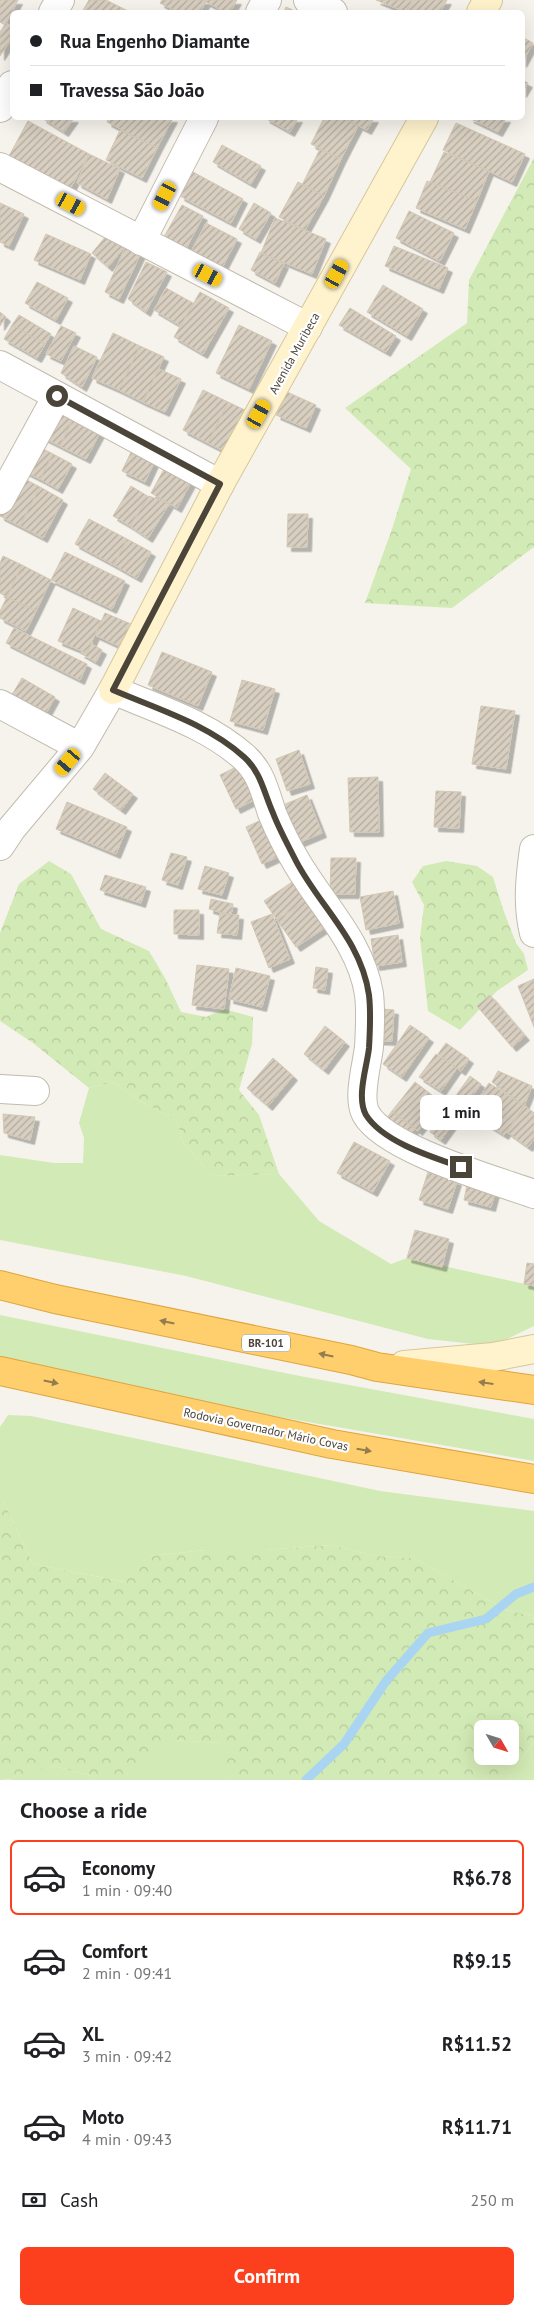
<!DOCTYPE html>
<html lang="en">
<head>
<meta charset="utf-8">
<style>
  body { margin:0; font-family:"PT Sans",sans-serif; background:#f2f2f2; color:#202124; height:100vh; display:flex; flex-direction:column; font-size:19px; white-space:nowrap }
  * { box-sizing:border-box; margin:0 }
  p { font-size:16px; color:#757577 }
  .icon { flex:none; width:28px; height:28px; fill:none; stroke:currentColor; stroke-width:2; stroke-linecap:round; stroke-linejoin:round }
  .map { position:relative; height:1780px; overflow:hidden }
  .panel { display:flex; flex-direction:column; background:#fff; flex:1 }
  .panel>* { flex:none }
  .banner { position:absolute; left:10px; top:10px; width:515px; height:110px; border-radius:8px; box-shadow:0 5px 20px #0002; display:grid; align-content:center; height:110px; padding:0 20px; background:#fff }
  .needle { width:32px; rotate:129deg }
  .tools { position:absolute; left:474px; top:1720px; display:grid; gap:10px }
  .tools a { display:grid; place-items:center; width:45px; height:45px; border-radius:8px; background:#fff; box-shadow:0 5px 20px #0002; font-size:25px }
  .end { position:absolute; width:22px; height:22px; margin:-11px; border:6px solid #4b4439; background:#fff; box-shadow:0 0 0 2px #fff }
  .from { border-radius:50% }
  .bubble { position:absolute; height:35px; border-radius:8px; background:#fff; box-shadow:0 5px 20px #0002; font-size:16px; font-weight:700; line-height:35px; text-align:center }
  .car { position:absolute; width:15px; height:30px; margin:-15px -8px; border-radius:6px; box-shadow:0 0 4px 1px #0007; background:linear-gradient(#f5c518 24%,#345 0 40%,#f5c518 0 76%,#345 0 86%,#f5c518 0) }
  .banner b { display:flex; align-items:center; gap:18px; height:48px; font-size:19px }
  .banner b+b { border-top:1px solid #e0e0e0 }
  .banner i { width:12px; height:12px; background:#202124 }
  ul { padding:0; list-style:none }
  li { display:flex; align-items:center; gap:15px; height:75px; margin:0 10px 8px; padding:0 10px; border:2px solid transparent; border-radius:8px }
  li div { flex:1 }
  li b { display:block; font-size:19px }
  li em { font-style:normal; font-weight:700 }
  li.active { border-color:#fc3f1d }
  li>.icon { width:45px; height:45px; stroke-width:1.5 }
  h2 { padding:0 20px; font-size:22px; line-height:60px }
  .pay { display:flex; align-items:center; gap:12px; height:55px; padding:0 20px; font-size:19px }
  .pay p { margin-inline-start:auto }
  .action { display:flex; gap:10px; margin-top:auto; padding:10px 20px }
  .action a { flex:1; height:58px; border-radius:8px; background:#fc3f1d; color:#fff; font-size:20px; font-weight:700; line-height:58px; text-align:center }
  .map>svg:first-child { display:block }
  .grass { fill:#d2eab5 }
  .forest { fill:url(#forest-crowns); fill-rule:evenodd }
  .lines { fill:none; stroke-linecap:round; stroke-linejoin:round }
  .stream { stroke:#a9d4f2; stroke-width:9 }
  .building { fill:url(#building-hatch); stroke:#d3c7b4; filter:url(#shadow) }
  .street-casing { stroke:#c2bbae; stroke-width:30 }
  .secondary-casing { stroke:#d6c79b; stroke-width:30 }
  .highway-casing { stroke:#e0a43c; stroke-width:30 }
  .street { stroke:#fff; stroke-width:28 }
  .secondary { stroke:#fff3cd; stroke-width:28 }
  .highway { stroke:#ffcf6e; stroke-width:28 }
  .oneway { fill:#937c4e }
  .route { stroke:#4b4439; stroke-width:6 }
  .labels { text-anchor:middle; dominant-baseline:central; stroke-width:4.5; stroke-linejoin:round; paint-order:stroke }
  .shield { fill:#fff; stroke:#817c74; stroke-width:1 }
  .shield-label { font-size:11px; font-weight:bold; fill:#4b4439 }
  .street-label { font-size:12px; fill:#4b4439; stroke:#fff }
</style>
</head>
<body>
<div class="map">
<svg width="534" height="1780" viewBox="0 0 534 1780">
  <defs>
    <pattern id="forest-crowns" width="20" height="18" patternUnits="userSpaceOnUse" patternTransform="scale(1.25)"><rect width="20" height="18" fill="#d2eab5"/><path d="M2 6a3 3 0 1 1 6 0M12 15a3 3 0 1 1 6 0" fill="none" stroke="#b6ca9c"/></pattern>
    <pattern id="building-hatch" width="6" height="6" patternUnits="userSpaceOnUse" patternTransform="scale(1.25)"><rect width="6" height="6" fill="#d8cfc1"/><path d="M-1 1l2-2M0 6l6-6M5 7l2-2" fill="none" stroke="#b1aa9e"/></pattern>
    <filter id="shadow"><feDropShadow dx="4.5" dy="4.5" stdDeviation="0" flood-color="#0004"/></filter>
  </defs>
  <rect width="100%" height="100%" fill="#f6f3ec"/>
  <path class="grass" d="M114,1082l19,15 44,24 6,22 29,33 67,-2 40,47 72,43 16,-6 127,28v40l-42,20 -64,-7 -242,-63 -186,-36v-85l54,8h29l1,-25 -5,-15 10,-35z
    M0,1315l300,61 234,43v42l-534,-92z
    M8,1415l23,1 349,75 154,20v109l-2,-4 -26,-6 -92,-52 -39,-2 -44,-11 -65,5h-60l-57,6 -24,26 -92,-18 -33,-70v-67z
    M172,1740l52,3 6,37h-221l45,-14 41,11z
    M534,1741v39h-26z"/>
  <path class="forest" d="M534,158v389l-82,61 -87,-5 26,-71 20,-63 -66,-61 122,-85 2,-43z
    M49,861l22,13 30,55 48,22 16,27 16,34 25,5 18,-8 29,8 -1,27 -13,46 20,25 20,59 -67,2 -29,-33 -6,-22 -44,-24 -19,-15 -25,6 -56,-45 -33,-22v-88l19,-49z
    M446,861l31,5 16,11 11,35 12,31 8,11 4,16 -31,21 -37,39 -32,-19 -8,-73 4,-33 -12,-23 11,-16z
    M0,1494l33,70 91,18 25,-26 57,-6h60l65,-5 44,11 39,2 92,52 26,6 2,4v121l-26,39h-278l-7,-37 -51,-3 -41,34 -36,3 -41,-11 -40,13 -14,1zM482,1729h28v27h-28z"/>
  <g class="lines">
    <path class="stream" d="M306,1780l38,-36 42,-63 42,-48 58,-14 30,-25 18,-7"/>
  </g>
  <path class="building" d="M0,0h18l-13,25 -5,-3z
    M89,0h17l24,12h-48z
    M162,0h45l-7,12h-23l-17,-9z
    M207,0h30l-7,12h-5l-19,-10z
    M376,0h36l-6,12z
    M413,0h34l-7,12h-34z
    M286,7l11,5h-13z
    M6,23l6,4v11l-12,18v-24z
    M522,37l11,6 -11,20z
    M522,80l6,3 -6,10z
    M42,118h32l-10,14z
    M109,118h64l-16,30 -50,-26z
    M265,118h33l-8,14z
    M324,118h18l16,8 -17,33 -30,-15z
    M343,118h31l-7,12z
    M469,118h37l-8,14z
    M28,121l61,33 -19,35 -61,-33z
    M456,123l69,31 -13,28 -69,-32z
    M120,130l37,18 -15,30 -36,-18z
    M222,145l39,21 -10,18 -38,-22z
    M320,149l21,10 -17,37 -22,-11z
    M444,152l45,19 -12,30 -47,-19z
    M89,154l31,15 -13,30 -30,-16z
    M193,172l50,27 -12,24 -51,-27z
    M427,181l50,20 -12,28 -49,-21z
    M298,182l26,14 -19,34 -26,-13z
    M0,203l24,11 -15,32 -9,-4z
    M254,203l17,10 -15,26 -17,-10z
    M182,205l21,11 -17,33 -22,-12z
    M409,211l45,22 -14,28 -44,-23z
    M275,218l51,21 -14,35 -51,-21z
    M206,223l31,16 -15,29 -31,-16z
    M111,230l16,14 -19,23 -16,-14z
    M46,234l45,20 -11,26 -46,-20z
    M127,244l15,7 -23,48 -14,-7z
    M394,246l54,22 -9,21 -54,-23z
    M260,252l24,12 -9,19 -24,-13z
    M146,262l21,10 -21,40 -18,-13z
    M37,282l31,16 -12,22 -31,-17z
    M383,285l40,24 -16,27 -40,-24z
    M166,288l27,15 -12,23 -27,-16z
    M200,292l29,16 -26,46 -29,-17z
    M350,308l46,28 -10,16 -47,-27z
    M0,312l6,5 -6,9z
    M19,315l32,19 -6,10 -33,-19z
    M12,325l33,19 -8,14 -33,-19z
    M239,325l33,16 -23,48 -33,-16z
    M61,326l15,7 -15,28 -15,-7z
    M113,333l27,13 -21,44 -27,-12z
    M74,346l23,11 -15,30 -21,-14z
    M140,346l24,11 -21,45 -24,-12z
    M159,369l22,10 -16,33 -22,-10z
    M203,390l25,12 -20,41 -25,-13z
    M287,392l29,13 -10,23 -30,-13z
    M228,402l21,10 -21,41 -20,-10z
    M55,403l21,10 -16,33 -22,-11z
    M76,413l27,14 -17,32 -26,-13z
    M35,445l18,9 -13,25 -18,-9z
    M134,446l23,10 -12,26 -23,-11z
    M53,454l19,10 -14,25 -18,-10z
    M169,460l26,15 -18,33 -26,-15z
    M17,475l23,12 -20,39 -20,-10v-8z
    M131,486l18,11 -19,29 -17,-10z
    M40,487l23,13 -20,38 -23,-12z
    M149,496l20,8 -21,34 -18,-12z
    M288,514h20l-1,33h-20z
    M89,519l38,20 -13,26 -39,-21z
    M127,539l24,13 -14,26 -23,-13z
    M65,552l60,29 -13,28 -61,-29z
    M3,556l19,9 -15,32 -7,-4v-30z
    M22,565l29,15 -15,31 -29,-14z
    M7,597l29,14 -10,20 -26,-13v-7z
    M73,608l28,13 -14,32 -29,-12z
    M105,613l26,11 -10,23 -26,-12z
    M14,628l73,36 -7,16 -74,-37z
    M92,644l10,6 -6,12 -16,-9h7z
    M162,652l50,20 -14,34 -50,-21z
    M22,678l33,19 -11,20 -34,-19z
    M242,680l33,9 -12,41 -33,-9z
    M481,706l34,5 -9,58 -34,-5z
    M299,750l11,34 -23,7 -11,-32z
    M246,762l16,34 -26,13 -16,-34z
    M105,773l28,21 -12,16 -28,-21z
    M378,777l1,55h-29l-2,-54z
    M436,791l25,1 -2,36 -25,-1z
    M307,795l15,38 -24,10 -15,-38z
    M67,802l60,25 -11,27 -60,-25z
    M268,817l16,37 -22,10 -16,-37z
    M171,853l16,4 -9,28 -16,-5z
    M331,858h25l-1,36h-25z
    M205,866l24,7 -7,22 -24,-6z
    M105,875l41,12 -5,16 -41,-13z
    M298,878l13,19 -34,23 -13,-19z
    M393,891l6,32 -33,7 -6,-33z
    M311,897l18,28 -33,22 -19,-27z
    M211,899l22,5 -2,11 -22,-6z
    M174,910h25v25l-25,-1z
    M220,914l19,1 -2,20 -20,-2z
    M272,914l18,45 -21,9 -18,-46z
    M398,935l4,27 -27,4 -4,-27z
    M197,965l32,4 -5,40 -32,-4z
    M316,967l12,2 -3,21 -12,-2z
    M236,968l34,8 -8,31 -33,-8z
    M534,979v48l-16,-41z
    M490,995l35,41 -13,11 -35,-41z
    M371,1008l23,2 -2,31 -22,-1z
    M410,1025l19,13 -27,39 -19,-13z
    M325,1026l20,16 -21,28 -20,-16z
    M446,1043l23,16 -8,12 -23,-17z
    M436,1054l21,14 -16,23 -22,-14z
    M273,1058l20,18 -25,30 -21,-18z
    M498,1071l34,15 -8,20 -32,-24z
    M470,1076l11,8 -40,56 -11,-8z
    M415,1082l26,20 -23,29 -26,-20z
    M489,1083l35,23 -20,29 -35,-22z
    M525,1106l9,7v26l-6,8 -21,-15z
    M392,1111l23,17 -9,12 -23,-17z
    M3,1114l32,3 -5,23 -26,-7z
    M354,1142l36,19 -17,31 -36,-19z
    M428,1172l29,9 -9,28 -29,-9z
    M467,1185l28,7 -4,15 -27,-7z
    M415,1230l34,9 -7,28 -35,-9z
    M527,1263l7,1v22l-10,-2z"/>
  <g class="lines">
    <defs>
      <path id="street" d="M308,0l25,12
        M53,12l7,-12
        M260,12l7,-12
        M0,108l12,-23
        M0,167l308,160
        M141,241l63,-123
        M0,365l220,119
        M0,500l57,-104
        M0,704l80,43
        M0,846l12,-18 68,-81 33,-57c44,19 94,34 131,67 17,15 21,35 28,56 7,17 16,35 25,50 26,44 64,80 72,131 2,17 1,36 0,53 -2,18 -12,51 -3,67 19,35 129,66 168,80
        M534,849c-4,28 -7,56 0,84
        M0,1089l35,2"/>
      <path id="secondary" d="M481,12l7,-12
        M113,690l107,-206 204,-366
        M404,1365l89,-8 41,-8"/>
      <path id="highway" d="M0,1285l55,14 296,61 26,7 157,23
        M0,1371l332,73 202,35"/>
    </defs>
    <use href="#street" class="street-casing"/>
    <use href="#secondary" class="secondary-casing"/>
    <use href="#highway" class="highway-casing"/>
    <use href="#street" class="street"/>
    <use href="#secondary" class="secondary"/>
    <use href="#highway" class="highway"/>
  </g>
  <defs><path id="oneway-solid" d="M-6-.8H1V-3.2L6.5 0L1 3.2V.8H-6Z" transform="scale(1.25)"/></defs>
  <g class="oneway">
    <use href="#oneway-solid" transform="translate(167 1322) rotate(-168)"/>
    <use href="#oneway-solid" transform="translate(326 1355) rotate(-168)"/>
    <use href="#oneway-solid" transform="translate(51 1382) rotate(12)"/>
    <use href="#oneway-solid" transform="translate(486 1383) rotate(-172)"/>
    <use href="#oneway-solid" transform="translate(364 1450) rotate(10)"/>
  </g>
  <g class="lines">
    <path class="route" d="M57,396l163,88 -107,206c44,19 95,34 131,67 17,15 20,36 29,56 6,16 15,32 23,48 24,46 65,79 73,134 2,17 1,36 0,53 -2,19 -13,49 -3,67 17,27 66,42 95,52"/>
  </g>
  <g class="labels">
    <rect class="shield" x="242" y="1334.5" width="48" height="17" rx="4"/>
    <g class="shield-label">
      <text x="266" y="1343">BR-101</text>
    </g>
    <g class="street-label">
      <text transform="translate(294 353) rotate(-61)">Avenida Muribeca</text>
      <text transform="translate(266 1429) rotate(12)">Rodovia Governador Mário Covas</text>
    </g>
  </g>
</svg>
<div class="tools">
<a><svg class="needle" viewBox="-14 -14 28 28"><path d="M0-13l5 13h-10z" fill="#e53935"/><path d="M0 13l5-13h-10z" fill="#757577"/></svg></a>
</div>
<i class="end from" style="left:57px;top:396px"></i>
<i class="end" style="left:461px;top:1167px"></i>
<div class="bubble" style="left:420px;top:1095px;width:82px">1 min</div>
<i class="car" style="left:165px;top:196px;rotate:207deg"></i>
<i class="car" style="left:71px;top:204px;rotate:118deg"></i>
<i class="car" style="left:337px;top:274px;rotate:29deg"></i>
<i class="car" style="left:208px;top:275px;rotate:117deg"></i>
<i class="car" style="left:259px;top:414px;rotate:29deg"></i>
<i class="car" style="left:68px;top:762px;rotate:220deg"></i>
<div class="banner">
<b><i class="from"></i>Rua Engenho Diamante</b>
<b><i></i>Travessa São João</b>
</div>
</div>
<section class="panel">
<h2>Choose a ride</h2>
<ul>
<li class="active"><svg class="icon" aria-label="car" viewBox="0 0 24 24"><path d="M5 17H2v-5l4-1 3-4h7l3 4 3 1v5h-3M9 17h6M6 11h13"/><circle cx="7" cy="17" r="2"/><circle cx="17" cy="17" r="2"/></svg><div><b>Economy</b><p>1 min · 09:40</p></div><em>R$6.78</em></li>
<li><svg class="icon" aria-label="car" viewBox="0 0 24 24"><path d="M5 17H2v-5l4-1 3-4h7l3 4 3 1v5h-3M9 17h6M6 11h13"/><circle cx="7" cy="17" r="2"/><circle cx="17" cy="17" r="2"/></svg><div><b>Comfort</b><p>2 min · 09:41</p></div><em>R$9.15</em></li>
<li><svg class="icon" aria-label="car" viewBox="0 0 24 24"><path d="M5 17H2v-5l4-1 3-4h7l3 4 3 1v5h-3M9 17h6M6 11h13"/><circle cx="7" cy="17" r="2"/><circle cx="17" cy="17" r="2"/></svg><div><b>XL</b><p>3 min · 09:42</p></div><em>R$11.52</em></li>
<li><svg class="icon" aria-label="car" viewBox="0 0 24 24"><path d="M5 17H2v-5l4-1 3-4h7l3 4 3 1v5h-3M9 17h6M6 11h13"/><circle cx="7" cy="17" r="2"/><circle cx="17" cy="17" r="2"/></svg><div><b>Moto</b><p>4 min · 09:43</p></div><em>R$11.71</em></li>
</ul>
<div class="pay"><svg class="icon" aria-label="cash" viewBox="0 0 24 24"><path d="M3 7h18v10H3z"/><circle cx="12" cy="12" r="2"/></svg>Cash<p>250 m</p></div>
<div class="action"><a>Confirm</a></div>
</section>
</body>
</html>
